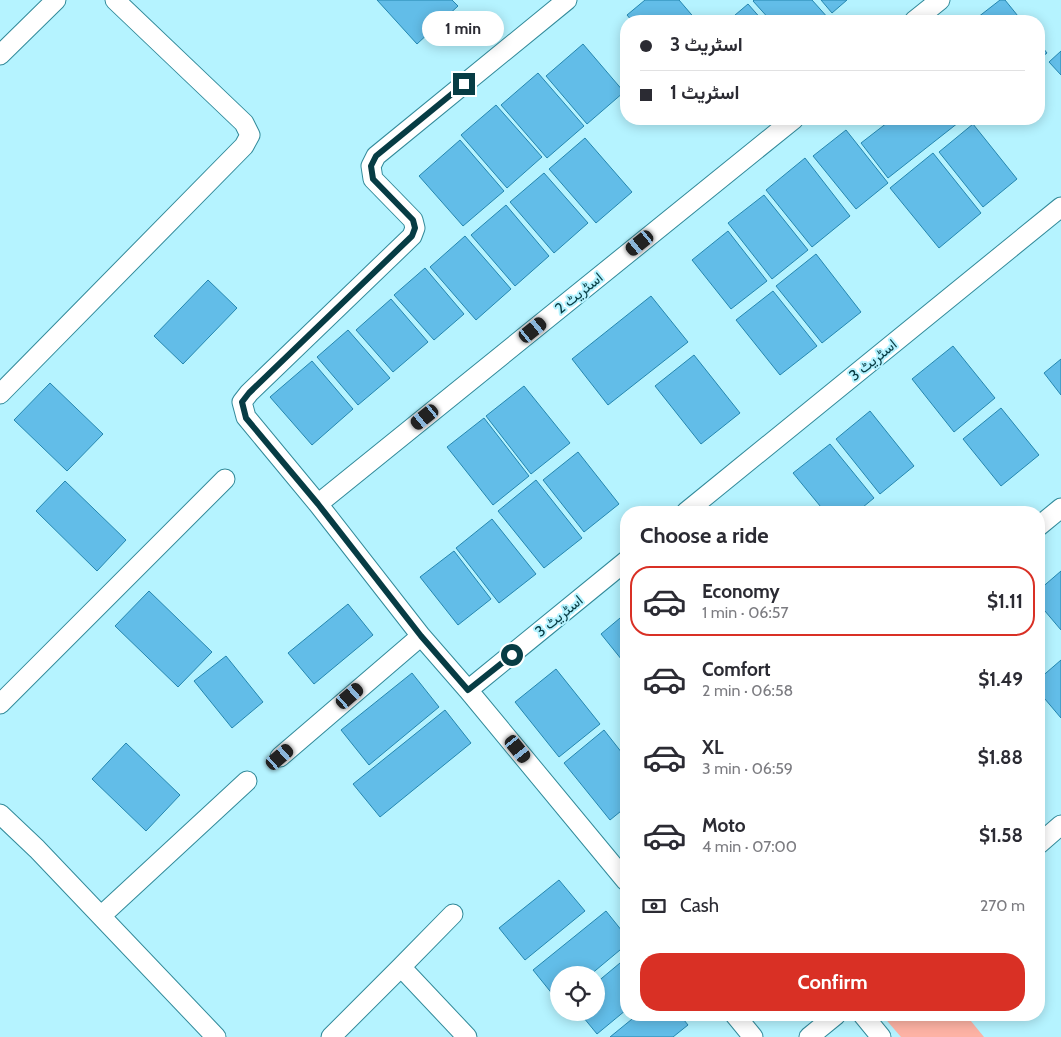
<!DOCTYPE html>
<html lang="en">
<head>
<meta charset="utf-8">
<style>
  body { margin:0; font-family:Cabin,Vazirmatn,sans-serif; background:#f7f7f7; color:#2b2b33; height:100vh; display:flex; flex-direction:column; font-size:19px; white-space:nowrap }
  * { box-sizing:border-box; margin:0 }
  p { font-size:16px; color:#7c7c81 }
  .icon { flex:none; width:28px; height:28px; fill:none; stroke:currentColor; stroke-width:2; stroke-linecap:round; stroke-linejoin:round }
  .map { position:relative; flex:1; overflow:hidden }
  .panel { position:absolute; left:620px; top:506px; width:425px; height:515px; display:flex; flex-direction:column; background:#fff; border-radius:20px; box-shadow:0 2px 12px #0003 }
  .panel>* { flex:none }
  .banner { position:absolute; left:620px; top:15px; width:425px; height:110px; border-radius:20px; box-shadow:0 2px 12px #0003; display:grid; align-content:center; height:110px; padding:0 20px; background:#fff }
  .buttons { position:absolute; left:550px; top:966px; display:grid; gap:10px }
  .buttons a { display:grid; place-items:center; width:55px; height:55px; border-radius:50%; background:#fff; box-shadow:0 2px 12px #0003; font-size:25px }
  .end { position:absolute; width:22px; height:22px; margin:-11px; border:6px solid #073c44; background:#fff; box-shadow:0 0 0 2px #fff }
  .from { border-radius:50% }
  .bubble { position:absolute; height:35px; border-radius:18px; background:#fff; box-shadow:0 2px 12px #0003; font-size:16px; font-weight:700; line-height:35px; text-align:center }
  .car { position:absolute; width:15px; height:30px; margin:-15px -8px; border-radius:6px; box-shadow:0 0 4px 1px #0007; background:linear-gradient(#222 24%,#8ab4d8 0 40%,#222 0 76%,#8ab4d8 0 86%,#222 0) }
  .banner b { display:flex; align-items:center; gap:18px; height:48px; font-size:19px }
  .banner b+b { border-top:1px solid #e1e1e2 }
  .banner i { width:12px; height:12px; background:#2b2b33 }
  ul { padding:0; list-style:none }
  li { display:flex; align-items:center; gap:15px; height:70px; margin:0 10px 8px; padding:0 10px; border:2px solid transparent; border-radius:20px }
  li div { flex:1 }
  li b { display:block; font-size:19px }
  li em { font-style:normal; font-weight:700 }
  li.active { border-color:#d93025 }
  li>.icon { width:45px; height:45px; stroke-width:1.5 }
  h2 { padding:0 20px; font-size:22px; line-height:60px }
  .pay { display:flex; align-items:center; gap:12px; height:55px; padding:0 20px; font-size:19px }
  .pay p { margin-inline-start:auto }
  .action { display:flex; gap:10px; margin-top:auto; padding:10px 20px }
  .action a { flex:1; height:58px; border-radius:20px; background:#d93025; color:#fff; font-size:20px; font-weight:700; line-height:58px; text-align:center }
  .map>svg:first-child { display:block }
  .green { fill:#fdb2a4 }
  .building { fill:#62bde8; stroke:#2587b0 }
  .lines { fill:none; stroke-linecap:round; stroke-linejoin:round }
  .minor-casing { stroke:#328a9a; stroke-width:21 }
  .minor { stroke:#fff; stroke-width:19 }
  .route { stroke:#073c44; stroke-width:6 }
  .labels { text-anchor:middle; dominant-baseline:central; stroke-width:4; stroke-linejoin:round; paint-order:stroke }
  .street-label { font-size:15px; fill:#073c44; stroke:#b5f3ff }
</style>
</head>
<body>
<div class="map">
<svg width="1061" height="1037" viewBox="0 0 1061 1037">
  <rect width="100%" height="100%" fill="#b5f3ff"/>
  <path class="green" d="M882,1015h84l18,22h-83z"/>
  <path class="building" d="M377,0h75l6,6 -41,38z
    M645,0h34l18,21h-65l-5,-6z
    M754,0h58l17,19 -3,2h-55l-18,-20z
    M821,0h26l-15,13z
    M1000,0h5l17,21h-49z
    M748,4l15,17h-35z
    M1039,43l8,10 -8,6z
    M583,44l41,48 -37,32 -41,-48z
    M1061,51v24l-12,-13z
    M538,73l46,53 -37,32 -46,-53z
    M496,105l46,52 -35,31 -46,-53z
    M892,119h71l-75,59 -27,-35z
    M973,124l44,55 -34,28 -44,-55z
    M846,130l42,53 -32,26 -43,-53z
    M585,138l47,54 -36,31 -47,-54z
    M460,140l44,51 -41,35 -44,-50z
    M933,153l48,60 -42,35 -49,-60z
    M805,158l45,58 -38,31 -46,-57z
    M544,173l44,50 -34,30 -44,-51z
    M764,195l44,55 -36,29 -44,-56z
    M506,205l43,51 -34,30 -44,-51z
    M728,231l39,50 -36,28 -39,-49z
    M465,236l46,53 -35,31 -46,-53z
    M816,254l45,58 -39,31 -46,-57z
    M425,268l39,46 -30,26 -40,-45z
    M208,280l29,28 -54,56 -29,-28z
    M773,291l44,55 -37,29 -44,-55z
    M651,296l37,46 -80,63 -36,-46z
    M391,299l37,43 -35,30 -37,-42z
    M348,330l42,48 -32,27 -41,-48z
    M953,346l42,52 -41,34 -42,-53z
    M694,355l46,58 -39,31 -46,-58z
    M1061,359v36l-17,-22z
    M312,361l41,48 -41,36 -42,-48z
    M50,383l53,51 -36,37 -53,-51z
    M524,386l46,57 -39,31 -45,-58z
    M1001,408l38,47 -38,31 -38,-47z
    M870,411l44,55 -34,28 -44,-55z
    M484,418l45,58 -36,29 -46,-58z
    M830,444l44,54 -17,14h-32l-32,-39z
    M578,452l41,52 -35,28 -41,-52z
    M536,480l46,58 -38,30 -46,-57z
    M65,481l61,59 -29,31 -61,-60z
    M492,519l44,55 -37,29 -43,-55z
    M454,551l37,48 -33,26 -38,-48z
    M1061,571v59l-22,-26v-14z
    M149,591l63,61 -34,35 -63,-61z
    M348,604l25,31 -59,49 -26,-31z
    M626,613v52l-25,-31z
    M226,656l37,46 -31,26 -38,-47z
    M1061,660v58l-22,-26v-13z
    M556,669l44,55 -41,33 -44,-55z
    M412,673l27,34 -70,58 -28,-35z
    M445,710l26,33 -91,74 -27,-33z
    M604,730l22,28v49l-16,13 -46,-57z
    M126,743l54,52 -34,36 -54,-52z
    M559,880l26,31 -60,49 -26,-32z
    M606,911l20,25v9l-36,30h-31l-1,26 -25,-31z
    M626,958v52l-29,24 -18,-22h17v-29z
    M637,1015h43l8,10 -15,12h-63z"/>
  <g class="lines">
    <defs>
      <path id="minor" d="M567,0l-191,156 -5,10 2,13 40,41 2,8 -3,8 -163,157 -7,9 4,15 72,87 103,132 47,54 158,191
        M914,21l26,-21
        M0,55l56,-55
        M0,394l244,-248 6,-11 -6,-12 -129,-123
        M318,504l476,-385
        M686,512l375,-305
        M1039,526l22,-18
        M468,690l158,-129
        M0,704l225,-225
        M280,757l141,-121
        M0,814l37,35 179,188
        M1039,844l22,-19
        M101,916l146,-135
        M401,967l66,70
        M735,1015l18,22
        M863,1015l18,22
        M331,1037l70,-70 52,-53
        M809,1037l27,-22"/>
    </defs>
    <use href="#minor" class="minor-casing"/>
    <use href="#minor" class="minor"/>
  </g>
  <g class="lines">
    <path class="route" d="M464,84l-88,72 -5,10 2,13 40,41 2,8 -3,8 -163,157 -7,9 4,16 72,86 103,132 47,54 44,-35"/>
  </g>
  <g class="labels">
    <g class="street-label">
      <text transform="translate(579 293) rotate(-39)">اسٹریٹ 2</text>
      <text transform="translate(873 360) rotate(-39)">اسٹریٹ 3</text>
      <text transform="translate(559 616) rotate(-39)">اسٹریٹ 3</text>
    </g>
  </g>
</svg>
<div class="buttons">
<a><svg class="icon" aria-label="locate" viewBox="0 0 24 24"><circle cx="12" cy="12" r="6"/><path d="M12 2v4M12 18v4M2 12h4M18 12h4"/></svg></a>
</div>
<i class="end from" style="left:512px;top:655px"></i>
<i class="end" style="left:464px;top:84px"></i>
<div class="bubble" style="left:422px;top:11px;width:82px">1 min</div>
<i class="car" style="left:640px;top:243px;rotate:231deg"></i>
<i class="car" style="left:533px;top:330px;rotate:51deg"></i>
<i class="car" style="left:425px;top:417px;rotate:231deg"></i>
<i class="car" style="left:350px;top:696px;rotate:49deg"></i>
<i class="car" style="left:518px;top:749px;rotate:141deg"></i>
<i class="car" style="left:280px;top:757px;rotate:49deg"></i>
<div class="banner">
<b><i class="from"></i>اسٹریٹ 3</b>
<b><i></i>اسٹریٹ 1</b>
</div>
<section class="panel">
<h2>Choose a ride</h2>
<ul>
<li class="active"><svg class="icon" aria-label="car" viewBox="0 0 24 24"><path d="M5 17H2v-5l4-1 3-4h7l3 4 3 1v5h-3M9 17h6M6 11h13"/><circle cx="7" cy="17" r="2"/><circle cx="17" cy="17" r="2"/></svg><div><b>Economy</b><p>1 min · 06:57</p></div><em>$1.11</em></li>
<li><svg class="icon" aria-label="car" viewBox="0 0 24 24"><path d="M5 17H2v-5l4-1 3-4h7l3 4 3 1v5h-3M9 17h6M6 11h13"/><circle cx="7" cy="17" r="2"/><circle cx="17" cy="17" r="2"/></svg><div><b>Comfort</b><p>2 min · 06:58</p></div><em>$1.49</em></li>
<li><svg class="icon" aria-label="car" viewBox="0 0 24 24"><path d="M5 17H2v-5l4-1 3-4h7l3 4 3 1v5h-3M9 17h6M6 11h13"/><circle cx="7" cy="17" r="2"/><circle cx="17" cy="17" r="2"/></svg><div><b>XL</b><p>3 min · 06:59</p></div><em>$1.88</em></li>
<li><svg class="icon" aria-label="car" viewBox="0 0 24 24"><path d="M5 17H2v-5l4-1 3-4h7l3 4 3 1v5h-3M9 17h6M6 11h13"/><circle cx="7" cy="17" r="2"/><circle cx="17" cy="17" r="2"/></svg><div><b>Moto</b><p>4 min · 07:00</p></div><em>$1.58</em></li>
</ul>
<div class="pay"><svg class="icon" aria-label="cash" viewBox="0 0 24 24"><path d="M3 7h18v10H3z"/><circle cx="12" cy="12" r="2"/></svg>Cash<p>270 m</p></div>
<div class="action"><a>Confirm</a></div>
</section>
</div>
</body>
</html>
